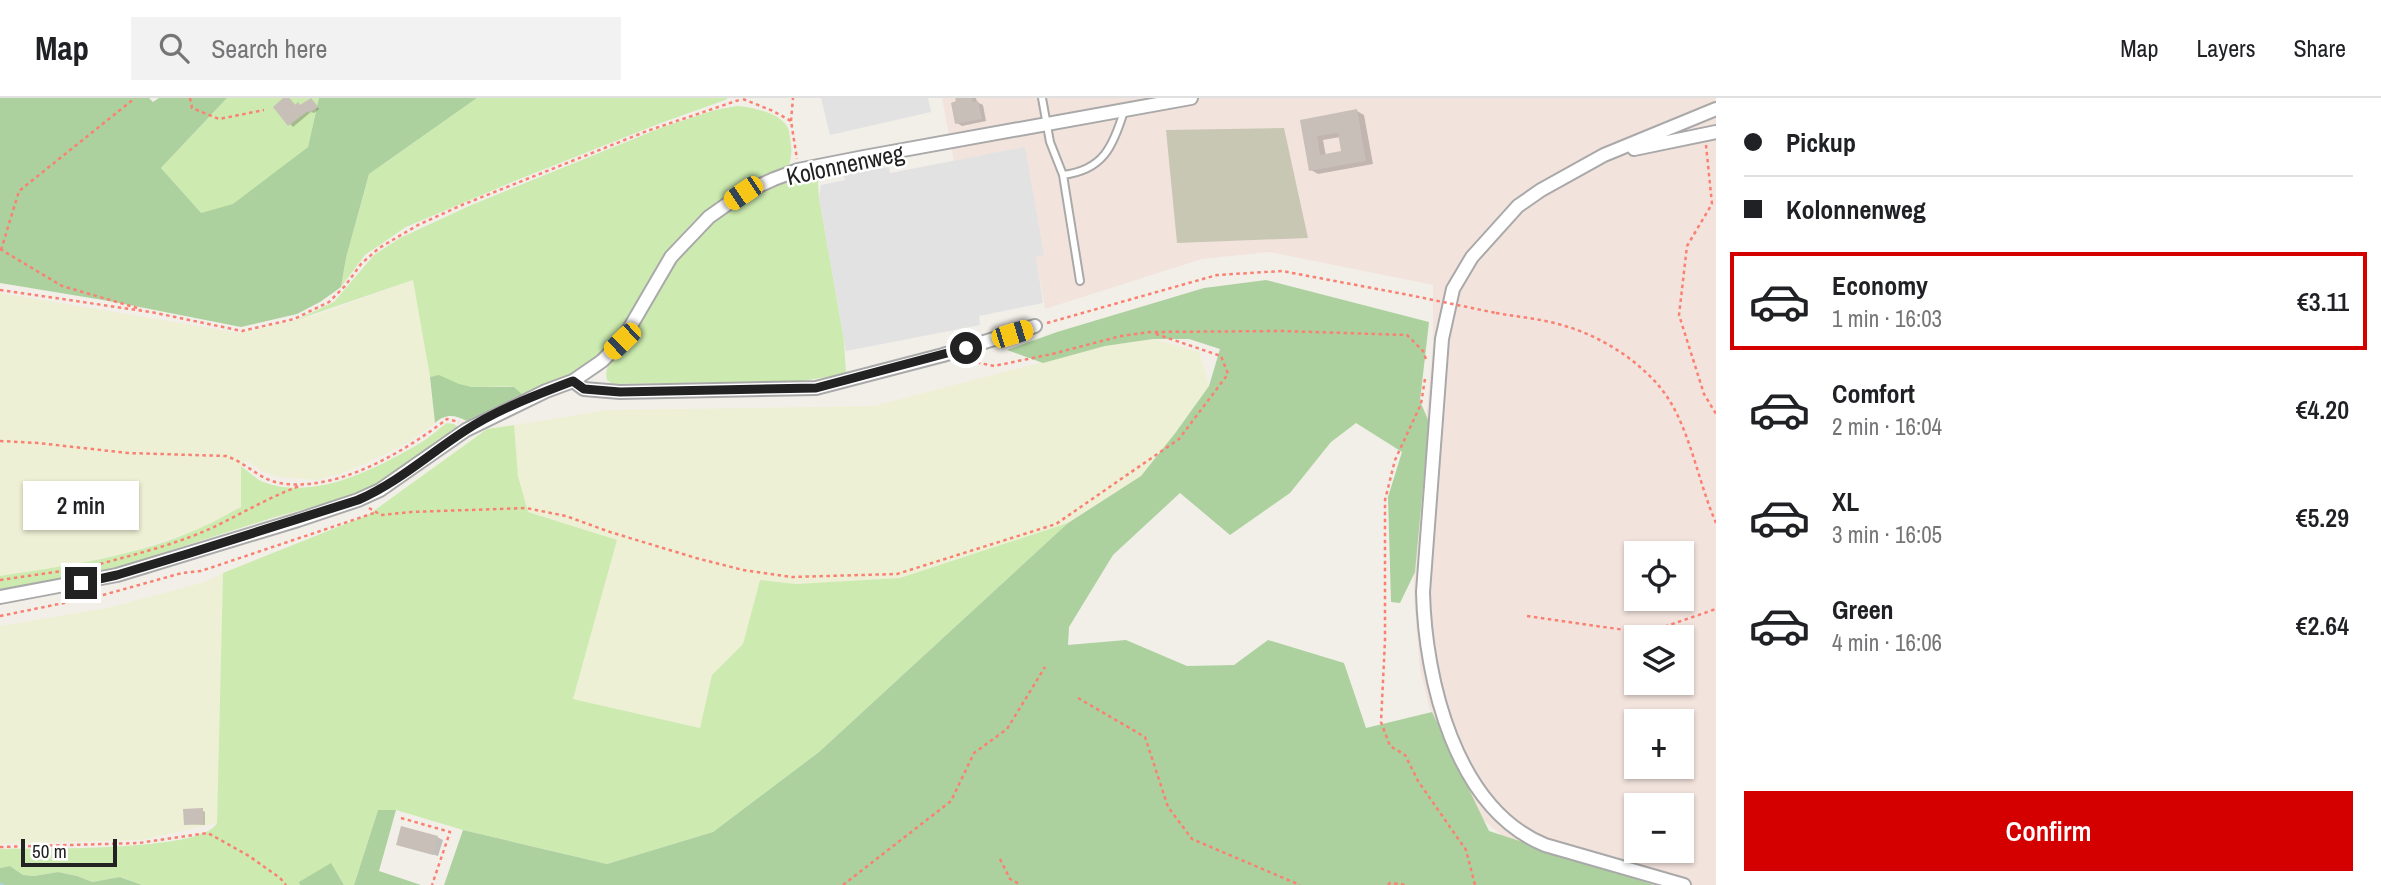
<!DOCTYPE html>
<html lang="en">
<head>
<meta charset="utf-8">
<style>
  body { margin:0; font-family:"Archivo Narrow",sans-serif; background:#f2f2f2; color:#202124; height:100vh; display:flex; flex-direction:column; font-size:26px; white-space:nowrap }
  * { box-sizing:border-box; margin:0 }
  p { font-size:23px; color:#757577 }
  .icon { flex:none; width:38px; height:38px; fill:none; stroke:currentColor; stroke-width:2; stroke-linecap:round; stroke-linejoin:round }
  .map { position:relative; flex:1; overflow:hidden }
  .sheet { display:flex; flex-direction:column; background:#fff; width:665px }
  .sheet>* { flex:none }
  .top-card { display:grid; align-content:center; height:154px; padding:0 28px; background:#fff }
  .tools { position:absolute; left:1624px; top:443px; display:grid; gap:14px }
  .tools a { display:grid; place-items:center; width:70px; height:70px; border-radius:0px; background:#fff; box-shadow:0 2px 5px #0004; font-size:35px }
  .scale { position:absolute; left:21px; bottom:18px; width:96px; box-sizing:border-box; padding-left:7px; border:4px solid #222; border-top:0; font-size:19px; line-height:24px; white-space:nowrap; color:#222; -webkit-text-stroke:5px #fff; paint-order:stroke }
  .end { position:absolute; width:32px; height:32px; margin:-16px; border:9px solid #222; background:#fff; box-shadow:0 0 0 4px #fff }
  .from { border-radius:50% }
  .bubble { position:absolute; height:49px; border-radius:0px; background:#fff; box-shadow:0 2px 5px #0004; font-size:23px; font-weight:600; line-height:49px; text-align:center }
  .car { position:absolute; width:21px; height:42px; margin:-21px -10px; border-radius:9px; box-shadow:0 0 5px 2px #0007; background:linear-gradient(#f5c518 24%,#345 0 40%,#f5c518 0 76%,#345 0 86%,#f5c518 0) }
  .top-card b { display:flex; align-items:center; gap:24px; height:66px; font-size:26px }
  .top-card b+b { border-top:2px solid #e0e0e0 }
  .top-card i { width:18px; height:18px; background:#202124 }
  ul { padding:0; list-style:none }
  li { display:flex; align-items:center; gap:21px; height:98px; margin:0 14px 10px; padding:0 14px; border:4px solid transparent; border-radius:0px }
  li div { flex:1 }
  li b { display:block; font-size:26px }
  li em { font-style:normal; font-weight:600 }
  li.current { border-color:#d40000 }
  li>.icon { width:63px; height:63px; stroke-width:1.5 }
  .action { display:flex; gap:14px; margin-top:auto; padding:14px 28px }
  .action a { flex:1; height:80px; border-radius:0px; background:#d40000; color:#fff; font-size:28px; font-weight:600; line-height:80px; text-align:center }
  header { display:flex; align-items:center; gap:42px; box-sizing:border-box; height:98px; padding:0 35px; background:#fff; border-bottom:2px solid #e0e0e0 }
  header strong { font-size:33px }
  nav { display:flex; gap:38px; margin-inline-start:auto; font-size:24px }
  .search { width:490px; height:63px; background:#f2f2f2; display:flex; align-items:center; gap:18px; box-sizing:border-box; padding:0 24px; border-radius:0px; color:#757577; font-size:26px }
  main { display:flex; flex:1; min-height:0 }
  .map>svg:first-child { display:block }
  .military { fill:#f3e3dd; fill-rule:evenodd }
  .construction { fill:#c7c7b4 }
  .farmland { fill:#eef0d5 }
  .grass { fill:#cdebb0 }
  .forest { fill:#add19e }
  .parking { fill:#e2e2e2 }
  .shadow { fill:#0003; fill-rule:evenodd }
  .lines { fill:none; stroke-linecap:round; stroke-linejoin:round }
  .stream { stroke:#aad3df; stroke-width:3.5 }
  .building { fill:#c7bfb8; fill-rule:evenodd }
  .service-casing { stroke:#a9a9a9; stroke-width:10 }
  .minor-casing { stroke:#a9a9a9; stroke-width:16 }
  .path { stroke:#fa8072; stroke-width:2.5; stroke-dasharray:3.5 3.5; stroke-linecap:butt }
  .service { stroke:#fff; stroke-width:6 }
  .minor { stroke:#fff; stroke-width:12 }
  .path-bridge { stroke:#fa8072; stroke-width:2.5; stroke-dasharray:3.5 3.5; stroke-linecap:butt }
  .route { stroke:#222; stroke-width:9 }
  .labels { text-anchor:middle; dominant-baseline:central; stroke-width:5; stroke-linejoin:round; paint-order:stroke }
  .street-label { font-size:24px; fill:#222; stroke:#fff }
</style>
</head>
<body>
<header>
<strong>Map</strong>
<div class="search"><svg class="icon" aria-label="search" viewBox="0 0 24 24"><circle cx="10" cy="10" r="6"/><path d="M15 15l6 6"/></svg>Search here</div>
<nav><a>Map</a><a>Layers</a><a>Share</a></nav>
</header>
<main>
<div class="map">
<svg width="1716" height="787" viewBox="0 0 1716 787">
  <rect width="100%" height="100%" fill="#f2efe9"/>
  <path class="military" d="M942,0h774v787h-72l-130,-40 -37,-30 -28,-52 -20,-57 -9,-36 -6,-72v-45l19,-211v-57l-164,-33 -67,7 -157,50 -9,-52 7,-2 -18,-108 -71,14zM1636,455h46v45h-46zM1636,539h46v45h-46zM1636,623h46v45h-46zM1636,707h46v45h-46z"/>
  <path class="construction" d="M1284,30l24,110 -131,5 -11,-113z"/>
  <path class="farmland" d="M413,182l13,71 9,72 -24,18 -30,15 -32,15 -31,9 -38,-3 -17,-5 -16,-11 -6,5v41l-44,23 -64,21 -61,14 -72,11v-283l240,40 79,-19z
    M1153,241l46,13 10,34 -33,46 -35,44 -73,47 -168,55 -104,6 -36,-4 -17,64 -31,31 -11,53 -128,-29 44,-159 -89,-28 -10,-36 -4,-51 92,-15 267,-4 232,-60z
    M223,475l-6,250 -75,17 -142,4v-218l111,-19 94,-25z"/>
  <path class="grass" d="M227,0h92l-11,49 -75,58 -32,9 -40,-46z
    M477,0h249l2,1 -67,24 -144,57 -111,47 -41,28 -24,32 5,-29 23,-84z
    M737,8c15,1 44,7 51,22 2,5 2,12 3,17 1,8 0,15 -3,23 -37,13 -69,28 -97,56 -16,17 -31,36 -42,56 -18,29 -30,61 -59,82 -21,15 -45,24 -68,32l-8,-7c-19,-2 -39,3 -57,-3 -11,-4 -16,-9 -27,-7l-17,-97 -117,40 38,-18 40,-47 26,-17 69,-32 194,-79 52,-17z
    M814,77l6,2 -2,6 1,14 25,143 2,34 -44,7 -190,3 -5,-4c-5,-17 17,-31 25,-44 17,-26 28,-55 47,-79 34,-44 81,-70 135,-82z
    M447,325l7,1 5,4 -79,57 -38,14 -67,18 -182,58 -93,15v-14c65,-10 138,-20 198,-47 15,-6 29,-15 43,-22v-41c7,5 15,13 22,16 51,19 110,-12 154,-37 11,-6 20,-15 30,-22z
    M514,327l4,51 10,36 89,28 -44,159 127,29 12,-53 31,-31 17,-64 36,4 104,-6 168,-55 -249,229 -106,80 -106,32 -144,-34 -67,-20h-18l-24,75h-10l-13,-21 -31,18v3h-158l-21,-8 -30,5 -14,-6 -19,-4 -24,4 -11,-1 -13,-9 -10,2v-19c35,-1 203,3 217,-26l6,-250 145,-58 119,-86z"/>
  <path class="forest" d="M0,0h149l4,4 6,-4h68l-66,70 40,45 32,-9 75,-57 11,-49h158l-108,76 -23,84 -5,29 -21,15 -23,12 -56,13 -132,-26 -109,-18z
    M1266,182l163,42 -9,79 9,21 -14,150 -15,31 -9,-1 -3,-105 14,-45 -46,-29 -25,19 -41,51 -60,42 -50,-42 -67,62 -44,72 -1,18 58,-5 61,26 47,-1 34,-25 76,23 22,65 66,-16 57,119 165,54h-1210l19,-55 144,34 106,-32 106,-80 249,-229 73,-47 35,-44 33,-46 11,-37 -31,-10h-36l-48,7 -62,17 -36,-13 50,-18 147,-44z
    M439,277l20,9 13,3h42l8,7 -55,27c-12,-6 -21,-8 -32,2l-5,-46z
    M378,712h18l-17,61 42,14h-67z
    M331,765l13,22h-44l-1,-3z
    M10,768l13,9 11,1 24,-4 19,4 15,6 28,-5 22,8h-142v-17z"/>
  <path class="parking" d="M821,0h107l3,14 -101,23z
    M1025,49l19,108 -8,2 7,46 -64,13 1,9 -134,26 -27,-154 2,-12 24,-5 -1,-5 45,-8 1,6z"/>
  <path class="shadow" d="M286,0l4,1 6,7h6l11,-5 6,8 -5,4 -3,-1 -18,15 -18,-20z
    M957,0h19l1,4 6,3 3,16 -24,5 -5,-3z
    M1357,13l7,4 9,49 -55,10 -7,-4 -9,-49zM1340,39l3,16 -17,3 -3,-16z
    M202,712l3,2v13l-20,-1z
    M437,739l6,3 -5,16 -40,-12z"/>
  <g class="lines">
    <path class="stream" d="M0,787h2"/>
  </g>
  <path class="building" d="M283,0h6l6,7 3,-3 2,3 11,-7 7,9 -9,6 -1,-2 -20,15 -15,-19z
    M955,0h17l1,4 5,-1 4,18 -27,5 -4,-21 5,-2z
    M1357,11l9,52 -57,10 -9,-51zM1338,35l3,18 -21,4 -3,-19z
    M203,710v16l-19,1 -1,-16z
    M401,728l37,10 -5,19 -37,-10z"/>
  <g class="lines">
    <defs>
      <path id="service" d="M1042,0l8,44 13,33 17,106
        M1063,77c40,-5 50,-28 61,-64"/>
      <path id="minor" d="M1634,51l82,-17
        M573,283l11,8 36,3 196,-4 127,-33 92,-29
        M0,499l117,-22 181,-55 60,-20 22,-10 86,-60 80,-39 27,-10 29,-20 20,-20 49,-84 38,-40 34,-24 31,-14 24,-9 66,-13 327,-59
        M1684,787l-139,-40c-90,-37 -120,-166 -122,-253l19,-253 11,-50 19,-32 46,-51 23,-16 63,-35 112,-46"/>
    </defs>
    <use href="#service" class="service-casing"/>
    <use href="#minor" class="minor-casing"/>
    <path class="path" d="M190,0l2,10 27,11 45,-9
      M743,1l30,12 18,10 6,38
      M791,23l2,-23
      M1706,47l6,59 -25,42 -8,69 25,79 12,20
      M0,151l62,37 79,23
      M1,152l18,-59 116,-93
      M0,192l151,22 91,19 52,-12 35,-17 16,-16 16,-22 18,-16 39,-23 44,-20 185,-74 95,-32
      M1496,215c23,4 47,6 69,13 39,11 85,41 106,77 21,36 28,81 45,120
      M1047,225l170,-48 65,-4 127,24
      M970,263l24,5 58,-12 69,-18 28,-4 133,-1 125,4 16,16 4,11
      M1425,281l-4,25 -26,56 -10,40v140l-4,82 9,24 15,9 13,26 48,69 9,35
      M0,343l38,2 90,10 98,3c19,6 33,23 53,27 57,10 125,-31 168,-64l12,3
      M369,410l12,7 30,-3 115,-4 40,8 44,16 86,26 47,12 49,7 105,-3 159,-50 123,-85 49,-65 -7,-18 -68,-23
      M100,466c40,-11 81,-21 118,-39 28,-14 54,-29 84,-40
      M0,482l76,-11
      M0,518l103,-21 79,-22 19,-2 173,-58
      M1527,518l119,17 70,-24
      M1078,600l67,39 23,70 24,32 108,46
      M401,720l49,14 -18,53
      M0,749l139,-4 69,-10 41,23 31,22 6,7
      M1000,761l10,20 11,6
      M843,787l108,-84 23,-48 33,-24 38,-62
      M1388,787l2,-2 18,2"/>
    <use href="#service" class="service"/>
    <use href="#minor" class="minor"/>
    <path class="path-bridge" d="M1409,197l87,18"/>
  </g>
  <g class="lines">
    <path class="route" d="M81,485l36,-8 70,-21 171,-54c39,-17 70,-45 105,-68 33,-22 73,-37 110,-51l11,8 36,3 196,-4 150,-40"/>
  </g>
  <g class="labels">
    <g class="street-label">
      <text transform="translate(845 66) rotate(-12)">Kolonnenweg</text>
    </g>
  </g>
</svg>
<div class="tools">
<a><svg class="icon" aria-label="locate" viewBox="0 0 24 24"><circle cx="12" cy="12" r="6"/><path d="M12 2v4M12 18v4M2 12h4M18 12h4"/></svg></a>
<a><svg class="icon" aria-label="layers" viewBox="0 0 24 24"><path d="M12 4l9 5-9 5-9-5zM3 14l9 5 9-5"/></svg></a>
<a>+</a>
<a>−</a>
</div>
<div class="scale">50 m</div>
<i class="end from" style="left:966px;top:250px"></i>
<i class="end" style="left:81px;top:485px"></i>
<div class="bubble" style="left:23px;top:383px;width:116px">2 min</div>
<i class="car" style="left:743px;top:95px;rotate:236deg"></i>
<i class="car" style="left:1012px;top:236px;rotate:73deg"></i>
<i class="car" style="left:622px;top:243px;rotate:226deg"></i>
</div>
<section class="sheet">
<div class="top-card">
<b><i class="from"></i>Pickup</b>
<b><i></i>Kolonnenweg</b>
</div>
<ul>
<li class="current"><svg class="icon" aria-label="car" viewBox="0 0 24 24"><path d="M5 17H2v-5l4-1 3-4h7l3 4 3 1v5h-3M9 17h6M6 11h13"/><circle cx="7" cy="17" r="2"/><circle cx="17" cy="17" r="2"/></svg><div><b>Economy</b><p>1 min · 16:03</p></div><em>€3.11</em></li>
<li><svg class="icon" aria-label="car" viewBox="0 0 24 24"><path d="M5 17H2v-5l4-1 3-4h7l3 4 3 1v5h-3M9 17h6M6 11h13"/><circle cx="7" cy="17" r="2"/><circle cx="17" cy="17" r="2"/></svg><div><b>Comfort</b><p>2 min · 16:04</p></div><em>€4.20</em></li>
<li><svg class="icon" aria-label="car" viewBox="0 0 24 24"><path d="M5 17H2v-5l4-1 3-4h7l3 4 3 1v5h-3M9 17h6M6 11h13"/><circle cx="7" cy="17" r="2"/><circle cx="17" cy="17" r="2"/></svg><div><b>XL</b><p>3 min · 16:05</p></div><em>€5.29</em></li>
<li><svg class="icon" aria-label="car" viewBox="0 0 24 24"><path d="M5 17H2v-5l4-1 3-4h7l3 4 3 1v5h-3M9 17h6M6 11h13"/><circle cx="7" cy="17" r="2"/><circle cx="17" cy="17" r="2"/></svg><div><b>Green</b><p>4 min · 16:06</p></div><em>€2.64</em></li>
</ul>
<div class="action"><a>Confirm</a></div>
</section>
</main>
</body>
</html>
